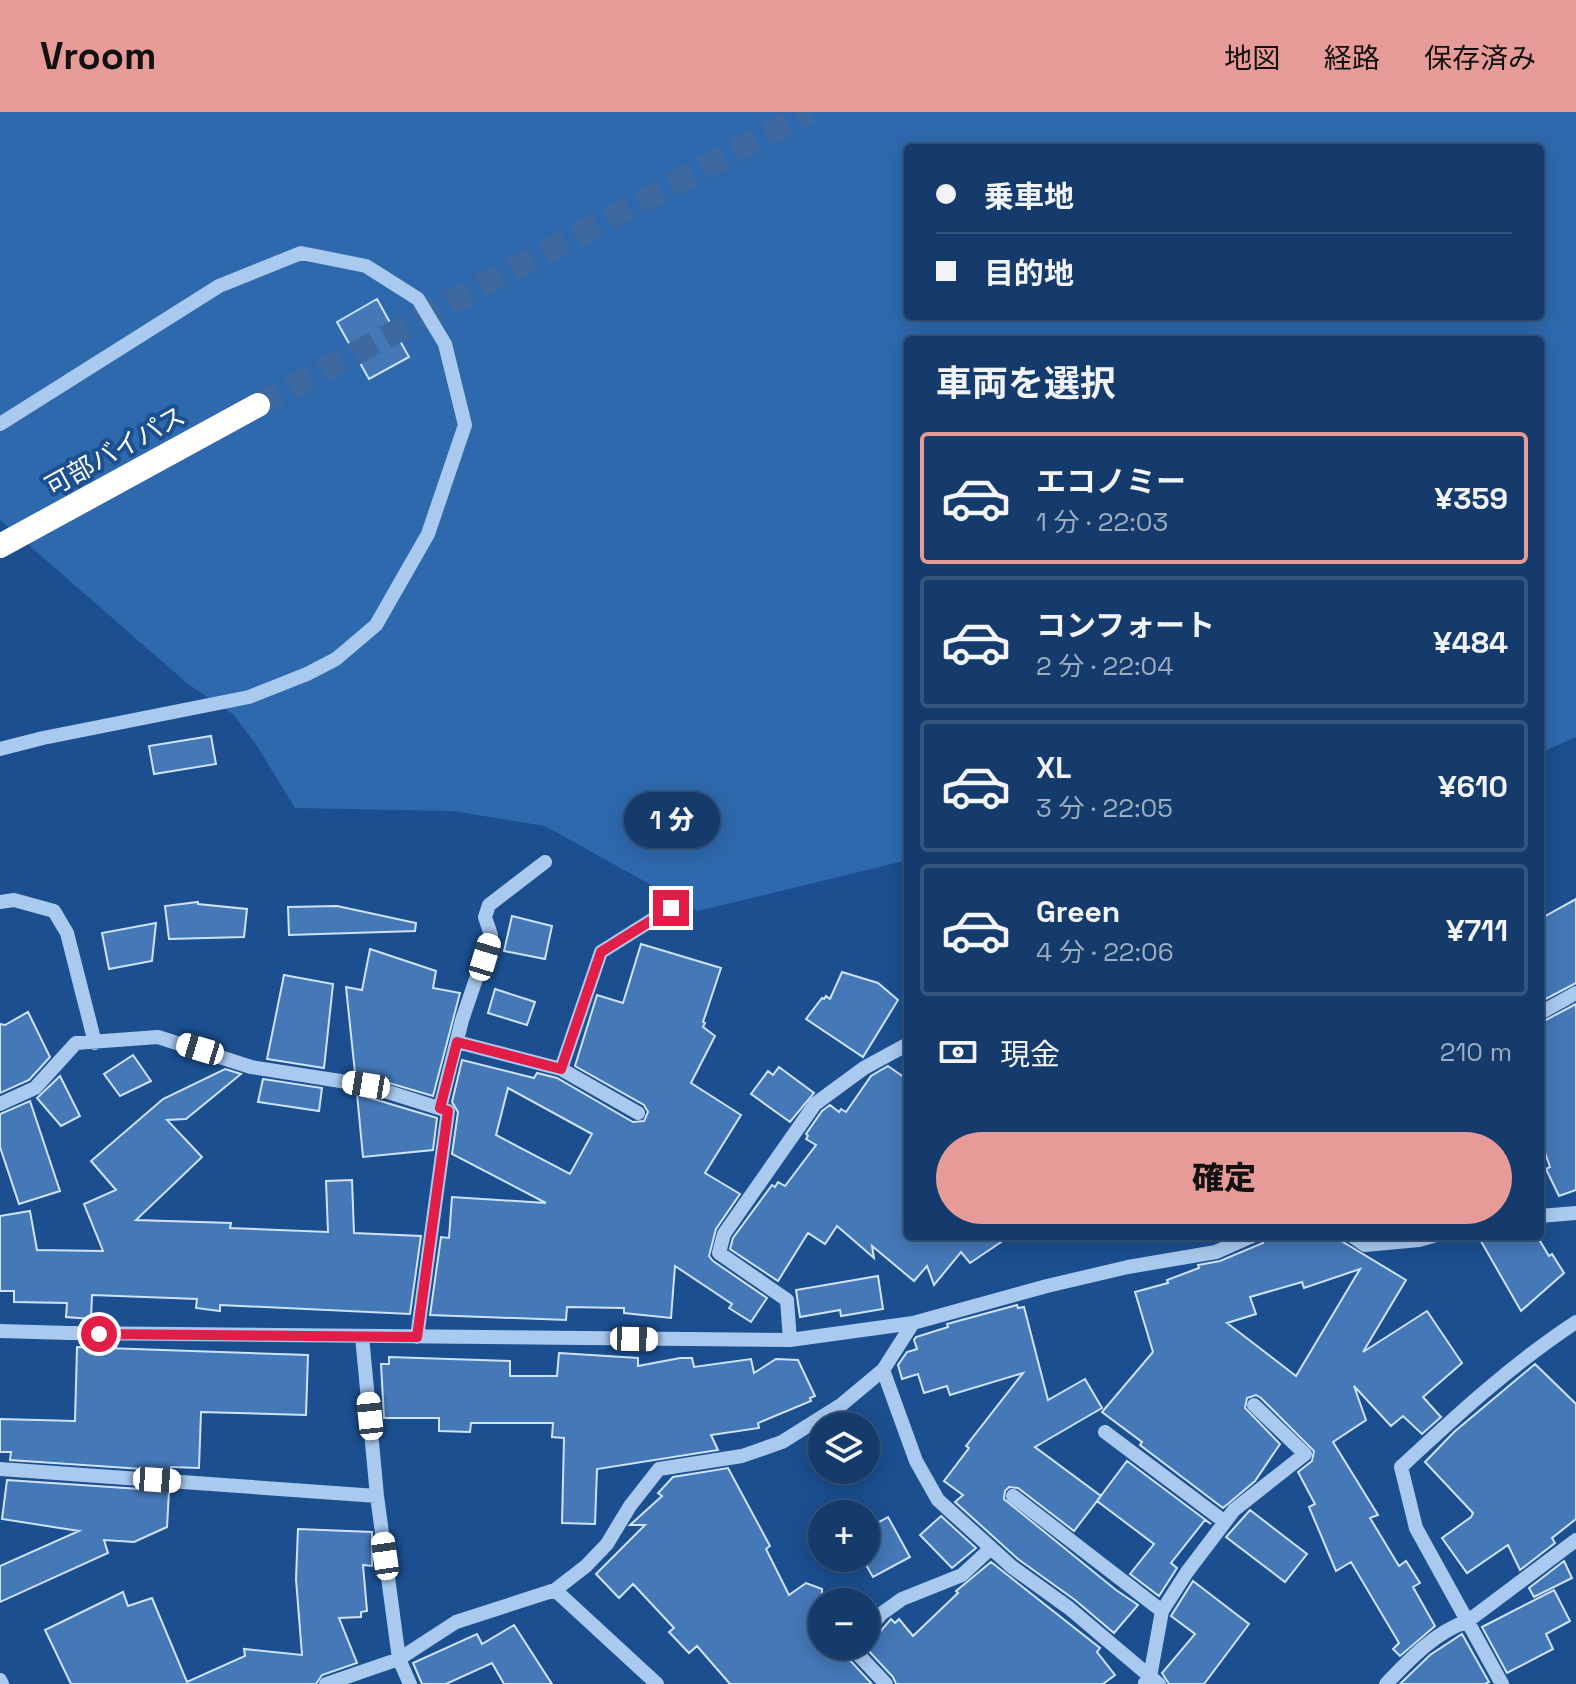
<!DOCTYPE html>
<html lang="ja">
<head>
<meta charset="utf-8">
<style>
  body { margin:0; font-family:"Space Grotesk","Noto Sans JP",sans-serif; background:#214673; color:#f1f3f6; height:100vh; display:flex; flex-direction:column; font-size:30px; white-space:nowrap }
  * { box-sizing:border-box; margin:0 }
  p { font-size:26px; color:#9dadc1 }
  .icon { flex:none; width:44px; height:44px; fill:none; stroke:currentColor; stroke-width:2; stroke-linecap:round; stroke-linejoin:round }
  .map { position:relative; flex:1; overflow:hidden }
  .panel { position:absolute; left:904px; top:224px; width:640px; height:904px; display:flex; flex-direction:column; background:#143b6b; border-radius:8px; box-shadow:0 4px 20px #0003,0 0 0 2px #33557e }
  .panel>* { flex:none }
  .hud { position:absolute; left:904px; top:32px; width:640px; height:176px; border-radius:8px; box-shadow:0 4px 20px #0003,0 0 0 2px #33557e; display:grid; align-content:center; height:176px; padding:0 32px; background:#143b6b }
  .controls { position:absolute; left:808px; top:1300px; display:grid; gap:16px }
  .controls a { display:grid; place-items:center; width:72px; height:72px; border-radius:50%; background:#143b6b; box-shadow:0 4px 20px #0003,0 0 0 2px #33557e; font-size:40px }
  .end { position:absolute; width:36px; height:36px; margin:-18px; border:10px solid #e11d48; background:#fff; box-shadow:0 0 0 4px #fff }
  .from { border-radius:50% }
  .bubble { position:absolute; height:56px; border-radius:28px; background:#143b6b; box-shadow:0 4px 20px #0003,0 0 0 2px #33557e; font-size:26px; font-weight:800; line-height:56px; text-align:center }
  .car { position:absolute; width:24px; height:48px; margin:-24px -12px; border-radius:10px; box-shadow:0 0 6px 2px #0007; background:linear-gradient(#fff 24%,#345 0 40%,#fff 0 76%,#345 0 86%,#fff 0) }
  .hud b { display:flex; align-items:center; gap:28px; height:76px; font-size:30px }
  .hud b+b { border-top:2px solid #33557e }
  .hud i { width:20px; height:20px; background:#f1f3f6 }
  ul { padding:0; list-style:none }
  li { display:flex; align-items:center; gap:24px; height:132px; margin:0 16px 12px; padding:0 16px; border:4px solid #33557e; border-radius:8px }
  li div { flex:1 }
  li b { display:block; font-size:30px }
  li em { font-style:normal; font-weight:800 }
  li.current { border-color:#e69b98 }
  li>.icon { width:72px; height:72px; stroke-width:1.5 }
  h2 { padding:0 32px; font-size:36px; line-height:96px }
  .pay { display:flex; align-items:center; gap:20px; height:88px; padding:0 32px; font-size:30px }
  .pay p { margin-inline-start:auto }
  .button { display:flex; gap:16px; margin-top:auto; padding:16px 32px }
  .button a { flex:1; height:92px; border-radius:48px; background:#e69b98; color:#111; font-size:32px; font-weight:800; line-height:92px; text-align:center }
  header { display:flex; align-items:center; gap:48px; box-sizing:border-box; height:112px; padding:0 40px; background:#e69b98; color:#111 }
  header strong { font-size:38px }
  nav { display:flex; gap:44px; margin-inline-start:auto; font-size:28px }
  .map>svg:first-child { display:block }
  .green { fill:#2e69ad; fill-rule:evenodd }
  .building { fill:#4478b7; stroke:#cfe3fa; stroke-width:2; fill-rule:evenodd }
  .lines { fill:none; stroke-linecap:round; stroke-linejoin:round }
  .highway-tunnel { stroke:#3d69a0; stroke-width:24; stroke-dasharray:24 12; stroke-linecap:butt }
  .minor { stroke:#a9c9ee; stroke-width:14 }
  .highway { stroke:#fff; stroke-width:24 }
  .route { stroke:#e11d48; stroke-width:10 }
  .labels { text-anchor:middle; dominant-baseline:central; stroke-width:8; stroke-linejoin:round; paint-order:stroke }
  .street-label { font-size:26px; fill:#fff; stroke:#1b4f8f }
</style>
</head>
<body>
<header>
<strong>Vroom</strong>
<nav><a>地図</a><a>経路</a><a>保存済み</a></nav>
</header>
<div class="map">
<svg width="1576" height="1572" viewBox="0 0 1576 1572">
  <rect width="100%" height="100%" fill="#1b4f8f"/>
  <path class="green" d="M0,0h1576v625l-36,16v-413h-632v520l-210,51 -153,-85 -93,-15 -157,-3 -38,-62 -23,-31 -46,-31 -188,-164zM908,36h632v168h-632z"/>
  <path class="building" d="M377,187l32,58 -40,22 -32,-57z
    M211,624l5,28 -62,10 -5,-28z
    M1576,787v84l-36,19v-83z
    M198,790v2l49,5 -3,28 -75,2 -4,-33z
    M337,794l79,17 -1,8 -126,4 -1,-28z
    M512,804l40,10 -7,33 -41,-8z
    M156,811l-4,38 -43,8 -7,-36z
    M641,832l80,24 -18,54 2,1 -2,4 12,9 -24,47 50,32 -36,58 35,21 -24,35 -7,27 4,5 54,37 -16,24 -22,-14 3,-4 -57,-38 -4,52 -47,-5v-5l-57,-1 -1,13 -136,-5 11,-78 8,1 3,-41 94,6 -94,-49 6,-42 -6,-10 10,-42 72,18 3,-5 20,5 76,44 11,-1 4,-9 -4,-7 -69,-39 22,-71 26,8zM508,976l84,46 -22,40 -74,-39z
    M370,837l66,22 -3,17 27,5 -27,103 -78,-23 -9,-86 16,3z
    M842,860l36,11 20,17 -35,57 -57,-38 16,-21 2,1 2,-3 4,3z
    M284,863l49,9 -9,84 -57,-9z
    M495,877l40,13 -8,23 -39,-12z
    M1576,892v186l-17,6 -13,-27 4,-2 -10,-29v-115z
    M28,900l22,45 -21,23 -29,13v-69l5,1z
    M133,943l18,26 -31,15 -16,-22z
    M888,954l20,14v156h102l-40,27 -9,-11 -27,33 -7,-19 -13,15 -42,-35 2,12 -37,-32 -12,18 -17,-11 -30,48 -48,-32 3,-11 39,-53 3,2 3,-5 7,4 31,-41 -10,-6 2,-3 -2,-2 16,-23 8,-6 9,7 2,-3 5,3 25,-36z
    M779,955l35,26 -24,29 -39,-28 17,-23 5,4z
    M225,957l16,5 -55,45 -19,1 35,37 -66,63 95,3 -1,5 98,4 -2,-51 26,-1 2,53 67,3 -11,78 -190,-9v6l-24,-3 1,-9 -105,-4 -1,24 -25,-2 1,-14 -53,-1v-11h-14v-75l30,-5 7,39 66,1 -19,-47 32,-14 -25,-29 72,-62z
    M60,964l20,40 -19,10 -24,-28z
    M263,967l59,9 -3,23 -61,-9z
    M357,982l80,24 -4,32 -70,7z
    M30,989l30,90 -41,13 -19,-57v-33z
    M1262,1124h71l73,44 -43,72 64,-41 35,52 -39,34 18,20 -19,17 -19,-18 -12,10 -37,-40 12,34 -33,22 45,73 -8,3 29,48 7,-5 14,22 -7,4 22,39 -35,30 -7,-7 6,-6 -48,-81 -15,9 -27,-64 6,-3 -17,-32 14,-11 2,-10 -53,-53 -5,-3 -9,3 -2,10 35,36 -25,37 -32,27 -83,-63 2,-3 -40,-30 51,-60 -18,-60 33,-9 -1,-3 32,-12 -1,-3 22,-4 43,-18zM1360,1157l-64,107 -69,-53 29,-9 -6,-17 52,-15 2,6z
    M1478,1124h59l12,20 3,-2 12,19 -43,38z
    M878,1164l5,33 -42,7 -1,-6 -40,7 -4,-27z
    M1017,1193l1,3 6,-1 24,93 37,-21 17,29 -67,39 66,49 -27,35 -56,-43 -9,-1 -4,4 -1,8 112,91 22,15 -24,28 -39,-33 -57,-41 -63,-57 8,-7 -19,-14 25,-33 -3,-2 57,-73 -73,22 -3,-9 -23,7 -6,-19 -16,5 -4,-14 9,-13 10,-3 -3,-9 2,-3 32,-10 -1,-3z
    M77,1235l231,8 -2,60 -105,-3 -2,56 -28,-1v4l-161,-11 1,-8h-11v-33l75,2z
    M559,1241l79,5v8l42,-8h12l2,9 57,-8 3,14 22,-14 22,1 17,36 -5,2 1,3 -53,22 1,5 -48,7 7,15 -121,19 -2,55 -33,-1 2,-85 -12,-1 1,-14h-82l-1,9 -31,-1v-13h-55l-3,-54h8v-7l121,4v15h47z
    M1535,1252l41,40v115l-24,19 3,5 -35,27 -12,-25 -41,28 -25,-35 29,-21 2,-4 -48,-51 29,-30z
    M1127,1349l84,63 -6,-4 -34,43 6,5 -18,28 -29,-22 24,-30 -57,-43z
    M728,1356l42,78 -4,3 23,46 17,-12 16,6v57h22l2,10 26,28h-142l-33,-38 -8,7 -20,-21 5,-4 -41,-44 -14,14 -23,-24 49,-49h-15l32,-29 -4,-3 15,-16z
    M7,1368l162,11 -2,36 -33,15 -30,-2 4,13 -108,49v-36l79,-35 -77,-12z
    M1250,1398l57,44 -22,28 -59,-45z
    M941,1404l35,32 -24,20 -32,-33z
    M888,1405l22,40 -37,20 -7,-12v-36z
    M298,1417l74,3v34l-9,-1 4,46 -6,1v5l-22,1 18,45 -35,12 -6,9h-245l-26,-54 78,-38 5,14 24,-8 35,84 58,-26 -1,-7 58,6 -6,-76z
    M1564,1449l8,17 -38,19 -5,-9z
    M991,1450l109,86 -3,4 18,23 -12,9h-207l-3,-7 -28,-30 1,-4 7,-3 18,-21 4,4 4,-4 14,17 45,-43 -2,-2z
    M1193,1469l56,43 -45,60h-35l-7,-11 33,-39 -24,-18z
    M1554,1478l16,31 -24,13 7,15 -46,24 -25,-46z
    M514,1513l38,59h-48l-12,-21 -46,21h-24l-9,-21 64,-29 5,10z
    M1462,1522l27,48 -4,2h-85l30,-29z"/>
  <g class="lines">
    <path class="highway-tunnel" d="M258,293l551,-293"/>
    <path class="minor" d="M0,312l219,-138 82,-33 65,13 52,33 27,45 20,81 -37,109 -52,91 -40,34 -29,15 -58,23 -206,41 -43,11
      M0,790l14,-2 40,11 13,22 28,110
      M1540,901l36,-20
      M457,930l104,27 77,44
      M561,957l40,-117 70,-44
      M0,992l35,-16 41,-45 82,-6 93,30 115,18 82,26 -31,226
      M440,996l22,-88 29,-85 -6,-18 4,-12 56,-43
      M1540,1104l36,-3
      M1352,1124l13,9 54,-5 14,-4
      M0,1219l69,2 721,7 123,-17 134,-37 81,-19 88,-15 36,-16
      M362,1224l15,160 22,163 11,25
      M790,1228l-3,-40 -68,-47 5,-19 91,-130 49,-36 44,-24
      M883,1258l33,91 22,39 74,67 57,41 90,76
      M1105,1320l120,90
      M0,1357l377,27
      M1013,1384l149,115
      M555,1478l102,94
      M866,1521l15,-19 21,-15 60,-24 29,-27
      M855,1534l-2,3 33,35
      M0,1568l2,4
      M1145,1571l5,-6 12,-66 25,-39 47,-62 71,-56 -51,-49
      M326,1572l73,-25 57,-37 99,-32 31,-24 21,-22 23,-38 29,-37 83,-13 40,-14 59,-37 42,-35 30,-47
      M1386,1572c24,-25 49,-52 82,-63l108,-81
      M1502,1572l-86,-156 -15,-61c56,-52 111,-103 175,-145"/>
    <path class="highway" d="M0,434l258,-141"/>
  </g>
  <g class="lines">
    <path class="route" d="M99,1222l318,3 31,-226 -8,-3 17,-66 104,27 40,-117 70,-44"/>
  </g>
  <g class="labels">
    <g class="street-label">
      <text transform="translate(115 339) rotate(-29)">可部バイパス</text>
    </g>
  </g>
</svg>
<div class="controls">
<a><svg class="icon" aria-label="layers" viewBox="0 0 24 24"><path d="M12 4l9 5-9 5-9-5zM3 14l9 5 9-5"/></svg></a>
<a>+</a>
<a>−</a>
</div>
<i class="end from" style="left:99px;top:1222px"></i>
<i class="end" style="left:671px;top:796px"></i>
<div class="bubble" style="left:624px;top:680px;width:96px">1 分</div>
<i class="car" style="left:485px;top:845px;rotate:17deg"></i>
<i class="car" style="left:200px;top:937px;rotate:287deg"></i>
<i class="car" style="left:366px;top:973px;rotate:279deg"></i>
<i class="car" style="left:634px;top:1227px;rotate:91deg"></i>
<i class="car" style="left:370px;top:1304px;rotate:354deg"></i>
<i class="car" style="left:157px;top:1368px;rotate:94deg"></i>
<i class="car" style="left:385px;top:1444px;rotate:352deg"></i>
<div class="hud">
<b><i class="from"></i>乗車地</b>
<b><i></i>目的地</b>
</div>
<section class="panel">
<h2>車両を選択</h2>
<ul>
<li class="current"><svg class="icon" aria-label="car" viewBox="0 0 24 24"><path d="M5 17H2v-5l4-1 3-4h7l3 4 3 1v5h-3M9 17h6M6 11h13"/><circle cx="7" cy="17" r="2"/><circle cx="17" cy="17" r="2"/></svg><div><b>エコノミー</b><p>1 分 · 22:03</p></div><em>¥359</em></li>
<li><svg class="icon" aria-label="car" viewBox="0 0 24 24"><path d="M5 17H2v-5l4-1 3-4h7l3 4 3 1v5h-3M9 17h6M6 11h13"/><circle cx="7" cy="17" r="2"/><circle cx="17" cy="17" r="2"/></svg><div><b>コンフォート</b><p>2 分 · 22:04</p></div><em>¥484</em></li>
<li><svg class="icon" aria-label="car" viewBox="0 0 24 24"><path d="M5 17H2v-5l4-1 3-4h7l3 4 3 1v5h-3M9 17h6M6 11h13"/><circle cx="7" cy="17" r="2"/><circle cx="17" cy="17" r="2"/></svg><div><b>XL</b><p>3 分 · 22:05</p></div><em>¥610</em></li>
<li><svg class="icon" aria-label="car" viewBox="0 0 24 24"><path d="M5 17H2v-5l4-1 3-4h7l3 4 3 1v5h-3M9 17h6M6 11h13"/><circle cx="7" cy="17" r="2"/><circle cx="17" cy="17" r="2"/></svg><div><b>Green</b><p>4 分 · 22:06</p></div><em>¥711</em></li>
</ul>
<div class="pay"><svg class="icon" aria-label="cash" viewBox="0 0 24 24"><path d="M3 7h18v10H3z"/><circle cx="12" cy="12" r="2"/></svg>現金<p>210 m</p></div>
<div class="button"><a>確定</a></div>
</section>
</div>
</body>
</html>
